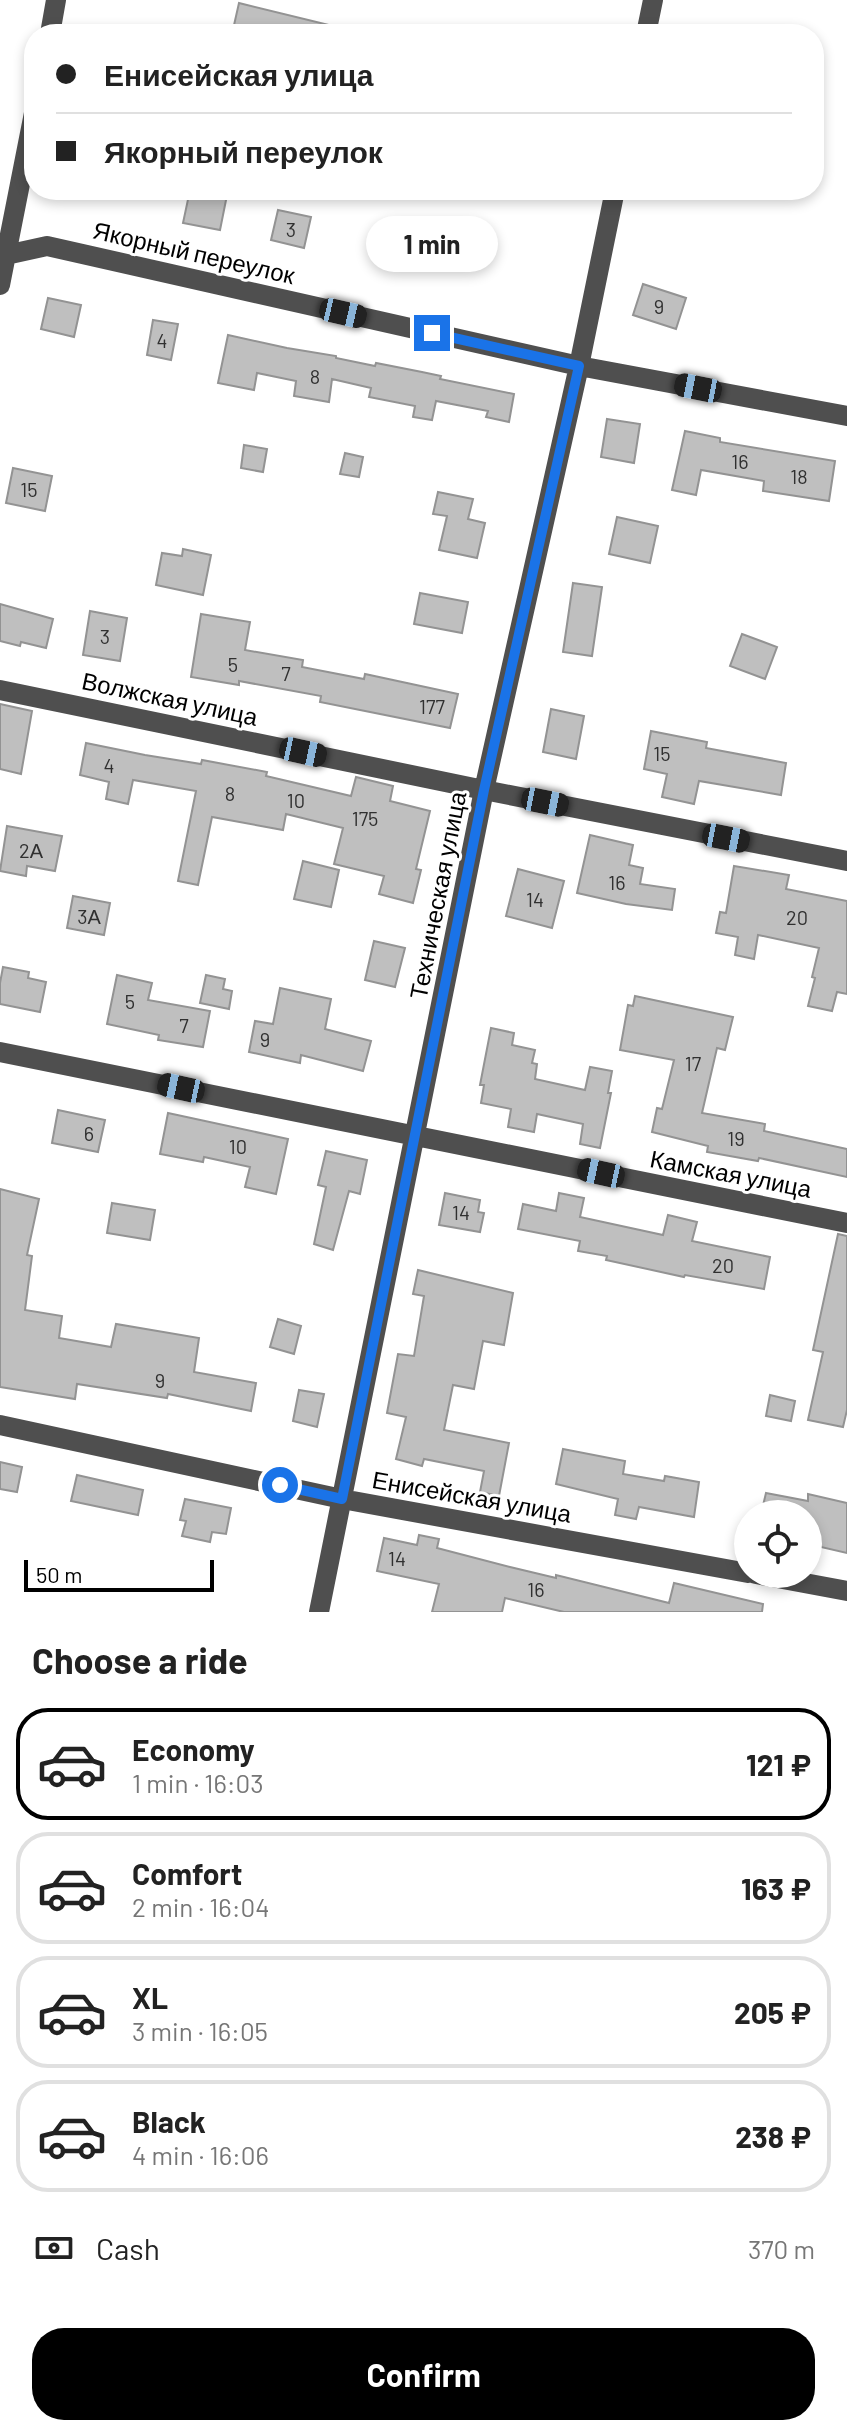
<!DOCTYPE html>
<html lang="en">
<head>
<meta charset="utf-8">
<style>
  body { margin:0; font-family:Barlow,sans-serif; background:#f2f2f2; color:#222; height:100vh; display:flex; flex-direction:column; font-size:30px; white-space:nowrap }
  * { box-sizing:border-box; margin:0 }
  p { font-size:26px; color:#767676 }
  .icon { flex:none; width:44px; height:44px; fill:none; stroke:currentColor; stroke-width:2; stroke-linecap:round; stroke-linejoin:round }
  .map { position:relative; height:1612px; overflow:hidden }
  .details { display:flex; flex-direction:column; background:#fff; flex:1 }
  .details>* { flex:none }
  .banner { position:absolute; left:24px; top:24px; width:800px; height:176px; border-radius:32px; box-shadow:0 4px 12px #0003; display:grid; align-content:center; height:176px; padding:0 32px; background:#fff }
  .buttons { position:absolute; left:734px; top:1500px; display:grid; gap:16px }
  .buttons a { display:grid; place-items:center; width:88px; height:88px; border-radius:50%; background:#fff; box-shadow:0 4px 12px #0003; font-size:40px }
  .scale { position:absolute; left:24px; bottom:20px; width:190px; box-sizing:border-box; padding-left:8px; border:4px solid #000; border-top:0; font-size:22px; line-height:28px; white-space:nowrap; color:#000; -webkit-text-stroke:6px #fff; paint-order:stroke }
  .end { position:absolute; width:36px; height:36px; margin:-18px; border:10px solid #1a73e8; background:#fff; box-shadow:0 0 0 4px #fff }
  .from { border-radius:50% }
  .bubble { position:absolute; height:56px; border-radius:28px; background:#fff; box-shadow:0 4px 12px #0003; font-size:26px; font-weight:700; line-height:56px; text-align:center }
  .car { position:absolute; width:24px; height:48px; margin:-24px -12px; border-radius:10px; box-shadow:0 0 6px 2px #0007; background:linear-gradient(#222 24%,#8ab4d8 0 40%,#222 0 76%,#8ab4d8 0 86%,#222 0) }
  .banner b { display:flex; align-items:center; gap:28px; height:76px; font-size:30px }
  .banner b+b { border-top:2px solid #e0e0e0 }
  .banner i { width:20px; height:20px; background:#222 }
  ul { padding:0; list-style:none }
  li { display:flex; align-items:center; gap:24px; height:112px; margin:0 16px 12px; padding:0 16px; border:4px solid #e0e0e0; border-radius:32px }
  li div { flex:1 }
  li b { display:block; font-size:30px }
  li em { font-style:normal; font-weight:700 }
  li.selected { border-color:#000 }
  li>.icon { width:72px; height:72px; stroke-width:1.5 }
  h2 { padding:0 32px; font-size:36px; line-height:96px }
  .pay { display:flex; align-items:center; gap:20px; height:88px; padding:0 32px; font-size:30px }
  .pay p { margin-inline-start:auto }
  .action { display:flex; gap:16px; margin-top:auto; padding:16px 32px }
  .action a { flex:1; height:92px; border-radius:32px; background:#000; color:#fff; font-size:32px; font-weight:700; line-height:92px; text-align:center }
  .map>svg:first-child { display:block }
  .building { fill:#bfbfbf; stroke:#939393; stroke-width:2 }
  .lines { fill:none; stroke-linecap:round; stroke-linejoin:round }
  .minor { stroke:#4f4f4f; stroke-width:20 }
  .route { stroke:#1a73e8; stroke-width:10 }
  .labels { text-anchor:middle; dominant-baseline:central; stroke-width:6; stroke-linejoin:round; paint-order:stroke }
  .number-label { font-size:20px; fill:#303030 }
  .street-label { font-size:24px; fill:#000; stroke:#fff }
</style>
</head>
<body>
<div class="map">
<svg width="847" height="1612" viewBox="0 0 847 1612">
  <rect width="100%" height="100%" fill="#fff"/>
  <path class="building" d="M239,3l94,23 -1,8h-100z
    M190,190l37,5 -7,35 -37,-7z
    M278,210l33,7 -7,31 -33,-8z
    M643,284l43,14 -10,31 -43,-14z
    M48,298l33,7 -7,32 -33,-8z
    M153,320l25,4 -7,36 -24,-5z
    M228,335l59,13 49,8v2l39,8 1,-3 46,9 19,4 -1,3 74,15 -5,28 -23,-5 2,-6 -52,-10 -4,19 -19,-3 2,-11 -46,-9 2,-9 -39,-9 -3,23 -35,-6 2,-15 -39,-8 -3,17 -36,-7z
    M607,419l33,5 -6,39 -33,-6z
    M685,431l35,7v4l115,19 -6,40 -66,-10 1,-10 -63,-11 -5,25 -24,-5z
    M244,445l23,4 -4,23 -22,-4z
    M345,453l18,4 -4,20 -19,-3z
    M13,468l39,8 -7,35 -39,-8z
    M438,492l35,7 -5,20 17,4 -8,35 -38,-8 8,-34 -14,-2z
    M617,517l41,9 -8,37 -41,-9z
    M183,549l28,6 -8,40 -47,-10 6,-32 20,3z
    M573,583l29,4 -10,69 -29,-4z
    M420,593l48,9 -6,31 -48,-9z
    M0,604l53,15 -7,29 -25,-6 -1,4 -20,-5z
    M90,611l37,7 -7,43 -37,-6z
    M201,614l49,8 -5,28 58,10 -1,7 62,12 1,-5 93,20 -8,34 -130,-26 1,-6 -82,-15v4l-48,-8z
    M742,634l35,13 -12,32 -35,-13z
    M0,704l32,7 -11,63 -21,-5z
    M551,709l33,7 -8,43 -33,-7z
    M651,731l56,11 -1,6 80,15 -5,32 -82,-14 -5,23 -32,-7 5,-23 -23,-5z
    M86,743l59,12 56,9 1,-4 65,12 -1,4 85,20 5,-19 37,9 -3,15 40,10 -14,58 5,1 -8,33 -34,-9 5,-18 -50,-12 9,-36 -57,-14 -3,16 -71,-13 -14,68 -20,-4 18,-90 -63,-11 -5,24 -22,-5 3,-17 -29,-7z
    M7,826l55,10 -7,35 -28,-5 -1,10 -26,-5z
    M590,835l43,10 -4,20 14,3 -3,16 35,5 -3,21 -46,-6 -49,-11z
    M303,861l36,9 -8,37 -37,-8z
    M734,866l55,9 -3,14 61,12v93l-10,-2 -5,19 -24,-5 7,-28 -3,-1 7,-29 -61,-13 -4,24 -19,-4 3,-18 -22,-4 4,-21 6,1z
    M518,869l46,12 -12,47 -46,-12z
    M73,896l37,7 -6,32 -37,-7z
    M374,941l31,7 -10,39 -30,-7z
    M3,967l26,5 -1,6 18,4 -6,30 -40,-8v-21z
    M117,975l35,8 -4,17 62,11 -7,36 -45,-7 1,-5 -52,-11z
    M206,975l19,4 -2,10 9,2 -3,18 -29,-6z
    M280,988l51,11 -6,30 46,12 -8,30 -62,-16 -1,8 -51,-11 6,-31 18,3z
    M635,996l98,21 -8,33 -8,-2 -15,65 63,11 -1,7 83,18v28l-88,-19 -1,3 -51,-9 1,-6 -56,-14 5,-24 5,1 12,-49 -54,-10 8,-45 5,1z
    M491,1028l23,5 -2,12 23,5 -3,13 5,1 -2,15 50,11 5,-23 22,4 -4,22h3l-11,55 -20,-4 3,-20 -46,-10 -3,18 -26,-5 3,-18 -30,-6 3,-18h-4z
    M58,1110l47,10 -7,32 -46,-9z
    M168,1113l120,26 -12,55 -31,-7 5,-20 -46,-10 -1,5 -43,-8z
    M326,1151l41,9 -7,34 -11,-3 -16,59 -19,-6 12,-57 -8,-2z
    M0,1189l39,10 -12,56 5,1 -7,54 37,6 -3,22 52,9 5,-23 83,14 -5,34 62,11 -5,28 -83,-17 -1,4 -90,-14 -2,15 -75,-12z
    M445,1193l35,7 -2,12 6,1 -4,19 -41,-7z
    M559,1193l25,5 -4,19 83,18 5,-20 29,7 -5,19 78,16 -6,32 -79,-14 -1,2 -78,-17 1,-4 -29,-5 2,-10 -62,-12 5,-25 33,7z
    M112,1203l43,7 -5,30 -43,-7z
    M838,1234l9,2v174l-4,17 -35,-7 15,-68 -10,-2z
    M418,1270l95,23 -9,52 -21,-4 -9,48 -21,-4 -9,45 65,13 -10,53 -19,-4 4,-21 -60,-12 -2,7 -26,-7 10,-42 -19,-4 11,-59 16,2 10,-60 -11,-2z
    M278,1319l23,7 -7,28 -24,-7z
    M299,1390l25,4 -7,33 -24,-6z
    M770,1395l25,6 -4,20 -25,-5z
    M563,1449l62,12 -2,13 41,7 1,-5 34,6 -5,35 -55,-10 -3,12 -21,-4 3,-16 -62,-15z
    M0,1462l22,5 -5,25 -17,-3z
    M77,1475l66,15 -5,25 -67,-14z
    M766,1493l42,8v-7l39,9v50l-39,-9v-30h-47z
    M185,1499l46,9 -5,26 -14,-2 -2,10 -28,-6 4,-15 -6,-1z
    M419,1535l20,4 -2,9 73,19 46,11v-3l113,28 5,-20 89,21 -1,8h-198l-59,-14 -3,14h-70l7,-28 -62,-13 7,-33 33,7z"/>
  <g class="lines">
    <path class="minor" d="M50,34l6,-34
      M646,34l7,-34
      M0,254l6,1 41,-9 532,120 268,50
      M0,285l34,-172
      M0,690l484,100 363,71
      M0,1052l847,171
      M0,1425l342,74 406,74
      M756,1574l91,17
      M319,1612l165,-822 95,-424 36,-176"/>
  </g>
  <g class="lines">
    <path class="route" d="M280,1485l62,14 142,-709 95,-424 -147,-33"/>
  </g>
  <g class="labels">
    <g class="number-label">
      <text x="291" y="229">3</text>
      <text x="659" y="306">9</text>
      <text x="162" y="340">4</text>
      <text x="315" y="376">8</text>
      <text x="740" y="461">16</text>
      <text x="799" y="476">18</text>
      <text x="29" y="489">15</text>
      <text x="105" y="636">3</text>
      <text x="233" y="664">5</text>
      <text x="286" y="673">7</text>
      <text x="432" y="706">177</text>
      <text x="662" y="753">15</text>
      <text x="109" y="765">4</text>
      <text x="230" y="793">8</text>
      <text x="296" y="800">10</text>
      <text x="365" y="818">175</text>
      <text x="31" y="850">2А</text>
      <text x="617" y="882">16</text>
      <text x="535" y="899">14</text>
      <text x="89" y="916">3А</text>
      <text x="797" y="917">20</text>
      <text x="130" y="1001">5</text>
      <text x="184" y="1025">7</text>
      <text x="265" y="1039">9</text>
      <text x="693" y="1063">17</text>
      <text x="89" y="1133">6</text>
      <text x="736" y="1138">19</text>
      <text x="238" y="1146">10</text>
      <text x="461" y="1212">14</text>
      <text x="723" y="1265">20</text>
      <text x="160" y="1380">9</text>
      <text x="397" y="1558">14</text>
      <text x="536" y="1589">16</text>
    </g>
    <g class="street-label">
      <text transform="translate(194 252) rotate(13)">Якорный переулок</text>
      <text transform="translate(170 698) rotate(12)">Волжская улица</text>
      <text transform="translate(437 895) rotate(-79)">Техническая улица</text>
      <text transform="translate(731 1173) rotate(11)">Камская улица</text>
      <text transform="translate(472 1496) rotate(10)">Енисейская улица</text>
    </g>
  </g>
</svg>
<div class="buttons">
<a><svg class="icon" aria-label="locate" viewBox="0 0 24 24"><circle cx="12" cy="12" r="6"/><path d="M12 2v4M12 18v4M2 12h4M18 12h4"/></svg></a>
</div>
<div class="scale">50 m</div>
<i class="end from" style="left:280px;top:1485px"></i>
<i class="end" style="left:432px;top:333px"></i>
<div class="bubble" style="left:366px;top:216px;width:132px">1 min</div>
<i class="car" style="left:343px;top:313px;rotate:103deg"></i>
<i class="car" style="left:698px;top:388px;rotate:281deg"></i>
<i class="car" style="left:303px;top:752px;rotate:102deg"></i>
<i class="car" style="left:545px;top:802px;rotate:101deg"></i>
<i class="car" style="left:726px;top:838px;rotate:101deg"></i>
<i class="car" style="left:181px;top:1088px;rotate:282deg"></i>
<i class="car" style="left:601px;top:1173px;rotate:282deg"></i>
<div class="banner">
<b><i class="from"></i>Енисейская улица</b>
<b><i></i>Якорный переулок</b>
</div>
</div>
<section class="details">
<h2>Choose a ride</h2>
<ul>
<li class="selected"><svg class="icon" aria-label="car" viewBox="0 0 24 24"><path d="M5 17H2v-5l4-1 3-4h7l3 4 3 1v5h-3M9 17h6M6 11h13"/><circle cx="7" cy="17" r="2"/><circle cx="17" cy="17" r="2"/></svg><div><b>Economy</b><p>1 min · 16:03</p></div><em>121 ₽</em></li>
<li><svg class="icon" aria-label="car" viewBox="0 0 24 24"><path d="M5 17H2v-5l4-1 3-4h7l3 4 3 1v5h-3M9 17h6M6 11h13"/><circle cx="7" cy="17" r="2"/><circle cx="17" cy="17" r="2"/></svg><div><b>Comfort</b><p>2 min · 16:04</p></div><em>163 ₽</em></li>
<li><svg class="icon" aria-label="car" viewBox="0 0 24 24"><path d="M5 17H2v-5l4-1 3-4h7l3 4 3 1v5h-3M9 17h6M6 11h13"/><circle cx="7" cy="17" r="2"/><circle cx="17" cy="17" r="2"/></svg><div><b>XL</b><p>3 min · 16:05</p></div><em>205 ₽</em></li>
<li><svg class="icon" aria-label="car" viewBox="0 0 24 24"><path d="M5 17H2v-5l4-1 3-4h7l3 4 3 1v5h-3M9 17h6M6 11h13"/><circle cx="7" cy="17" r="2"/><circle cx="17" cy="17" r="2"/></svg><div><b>Black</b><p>4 min · 16:06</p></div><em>238 ₽</em></li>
</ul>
<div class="pay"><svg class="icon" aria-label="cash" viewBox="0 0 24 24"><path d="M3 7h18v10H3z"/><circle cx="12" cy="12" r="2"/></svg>Cash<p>370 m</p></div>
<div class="action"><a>Confirm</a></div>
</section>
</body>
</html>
